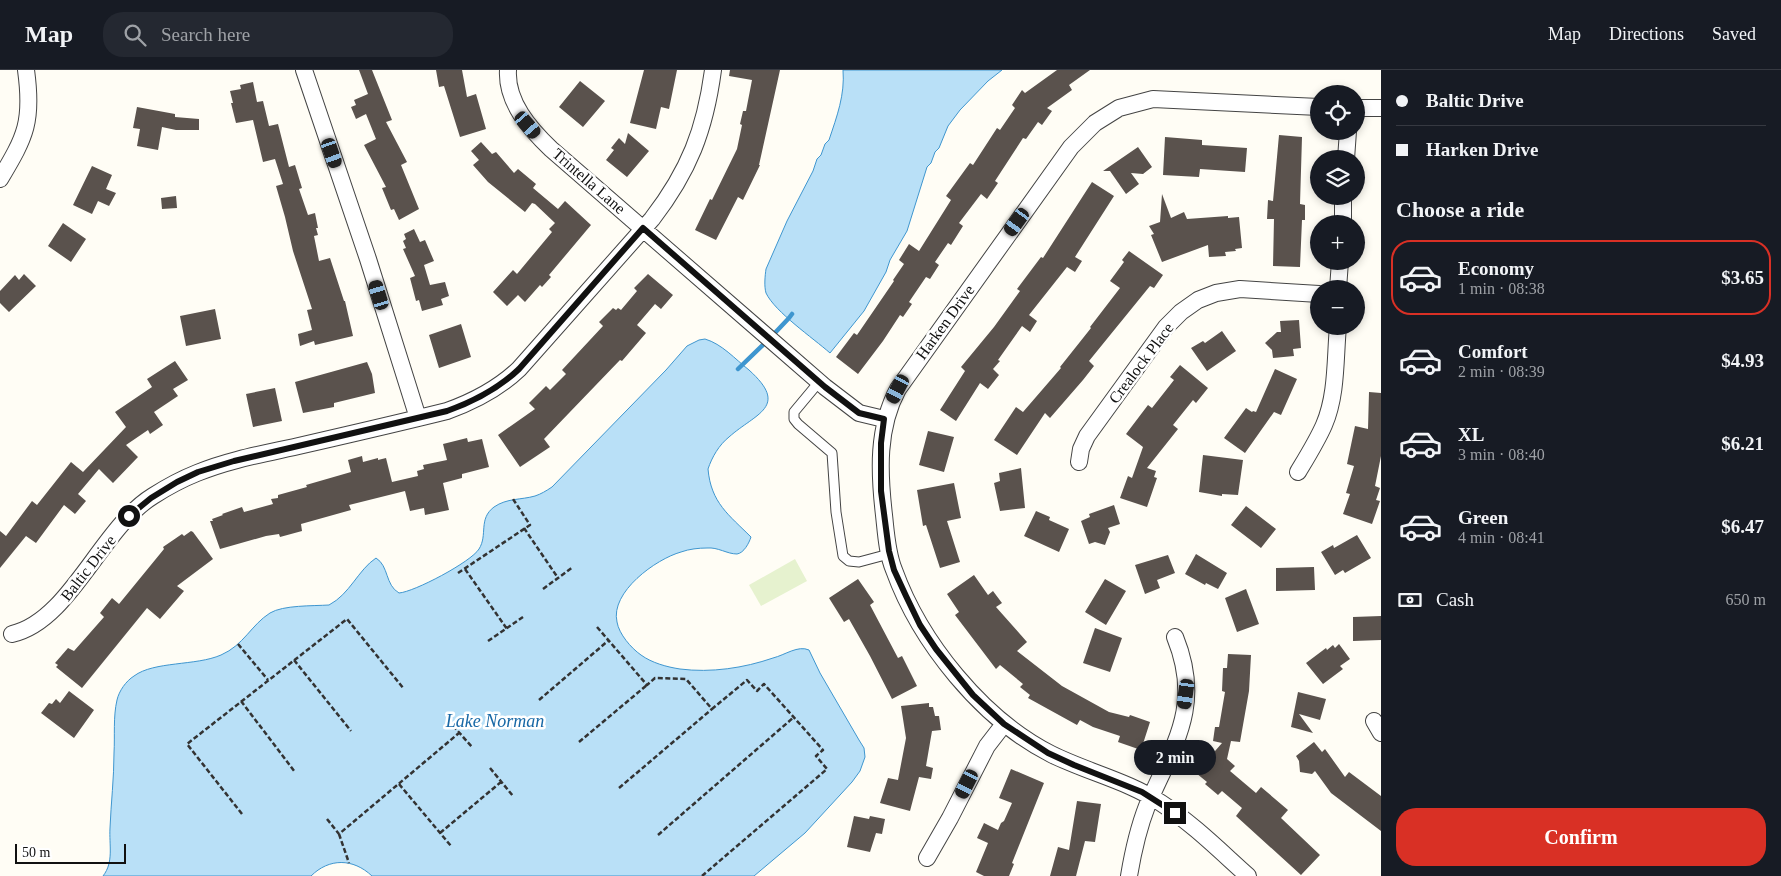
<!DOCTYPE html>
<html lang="en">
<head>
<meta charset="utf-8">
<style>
  body { margin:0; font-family:"Times New Roman",serif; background:#242831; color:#f1f3f6; height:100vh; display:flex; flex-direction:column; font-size:19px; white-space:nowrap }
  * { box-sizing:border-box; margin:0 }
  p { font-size:16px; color:#9ea1a6 }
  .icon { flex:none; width:28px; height:28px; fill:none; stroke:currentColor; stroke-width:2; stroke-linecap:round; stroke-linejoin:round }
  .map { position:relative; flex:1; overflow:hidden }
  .details { display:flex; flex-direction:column; background:#171b24; width:400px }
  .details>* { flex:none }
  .banner { display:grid; align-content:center; height:110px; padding:0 15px; background:#171b24 }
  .tools { position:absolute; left:1310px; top:15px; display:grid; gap:10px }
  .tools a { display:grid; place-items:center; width:55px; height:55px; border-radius:50%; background:#171b24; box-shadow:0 2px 8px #0003; font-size:25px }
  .scale { position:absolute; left:15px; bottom:12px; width:111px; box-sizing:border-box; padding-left:5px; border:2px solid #111; border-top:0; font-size:14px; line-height:18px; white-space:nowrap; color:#111; -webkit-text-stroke:4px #fff; paint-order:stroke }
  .end { position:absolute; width:22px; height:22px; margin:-11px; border:6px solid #111; background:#fff; box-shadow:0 0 0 2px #fff }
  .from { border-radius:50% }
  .bubble { position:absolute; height:35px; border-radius:18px; background:#171b24; box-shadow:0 2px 8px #0003; font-size:16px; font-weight:700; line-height:35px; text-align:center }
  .car { position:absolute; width:15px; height:30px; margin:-15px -8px; border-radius:6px; box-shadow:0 0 4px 1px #0007; background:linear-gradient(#222 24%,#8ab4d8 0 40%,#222 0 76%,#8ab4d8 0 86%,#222 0) }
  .banner b { display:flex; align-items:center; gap:18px; height:48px; font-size:19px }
  .banner b+b { border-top:1px solid #363941 }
  .banner i { width:12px; height:12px; background:#f1f3f6 }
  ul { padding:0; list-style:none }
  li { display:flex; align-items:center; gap:15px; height:75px; margin:0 10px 8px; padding:0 5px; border:2px solid transparent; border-radius:20px }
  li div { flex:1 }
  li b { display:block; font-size:19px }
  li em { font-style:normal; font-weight:700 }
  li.selected { border-color:#d93025 }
  li>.icon { width:45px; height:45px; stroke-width:1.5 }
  h2 { padding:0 15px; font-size:22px; line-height:60px }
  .pay { display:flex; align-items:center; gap:12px; height:55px; padding:0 15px; font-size:19px }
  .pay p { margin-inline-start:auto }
  .cta { display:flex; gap:10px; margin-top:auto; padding:10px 15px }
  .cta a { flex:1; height:58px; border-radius:20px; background:#d93025; color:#fff; font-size:20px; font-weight:700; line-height:58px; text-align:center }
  header { display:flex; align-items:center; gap:30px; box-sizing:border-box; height:70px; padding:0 25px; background:#171b24; border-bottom:1px solid #363941 }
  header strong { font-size:24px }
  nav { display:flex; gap:28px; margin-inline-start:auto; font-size:18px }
  .search { width:350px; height:45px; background:#242831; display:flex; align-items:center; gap:12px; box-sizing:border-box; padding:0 18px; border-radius:20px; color:#9ea1a6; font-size:19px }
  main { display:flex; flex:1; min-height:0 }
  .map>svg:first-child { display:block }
  .pitch { fill:#e6f2cf }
  .water { fill:#b9e0f7; stroke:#3f96cf }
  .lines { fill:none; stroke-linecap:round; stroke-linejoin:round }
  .stream { stroke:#3f96cf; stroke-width:4.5 }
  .building { fill:#5a524d }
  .lane-casing { stroke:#444; stroke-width:11 }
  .street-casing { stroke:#444; stroke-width:18 }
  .path { stroke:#333; stroke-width:2.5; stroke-dasharray:5 2.5; stroke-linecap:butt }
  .lane { stroke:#fff; stroke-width:9 }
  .street { stroke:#fff; stroke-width:16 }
  .route { stroke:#111; stroke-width:6 }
  .labels { text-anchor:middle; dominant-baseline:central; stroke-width:5; stroke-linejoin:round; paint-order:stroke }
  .street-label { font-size:16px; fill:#111; stroke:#fff }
  .water-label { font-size:18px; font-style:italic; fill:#1768a6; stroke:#fff }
</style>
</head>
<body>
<header>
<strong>Map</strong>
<div class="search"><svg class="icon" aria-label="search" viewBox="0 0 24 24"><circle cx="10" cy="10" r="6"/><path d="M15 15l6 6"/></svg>Search here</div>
<nav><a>Map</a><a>Directions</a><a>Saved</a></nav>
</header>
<main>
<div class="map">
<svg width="1381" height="806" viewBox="0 0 1381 806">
  <rect width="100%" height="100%" fill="#fffdf5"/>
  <path class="pitch" d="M795,489l12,22 -46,25 -12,-21z"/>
  <path class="water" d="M843,0h159l-14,11 -28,29 -12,16 -9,22 -4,4 -4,11 -4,4 -20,64 -17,29 -4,12 -22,39 -34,42c-17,-15 -55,-41 -64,-60 -2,-7 -1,-17 0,-24l21,-48 26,-50 4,-12 4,-4 4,-11 4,-4c8,-24 16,-45 14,-70z
    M705,269c17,5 30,20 44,31 41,37 7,43 -20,67 -10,8 -17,20 -21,32 3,34 21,46 43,68 -2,6 -7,16 -14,17 -10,0 -19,-7 -30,-6 -8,0 -18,1 -26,4 -25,7 -71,40 -64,70 2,12 14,26 24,33 11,8 26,12 39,14 31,4 64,-1 93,-11 12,-3 25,-13 36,-8l11,23 39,67 5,8 1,9 -5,14 -8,11 -47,51 -51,43h-382c-19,-18 -43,-18 -61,0h-208c11,-14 6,-31 7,-48 1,-25 4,-50 4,-75 1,-17 -1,-36 3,-53 2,-9 9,-19 17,-24 20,-15 62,-10 87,-21 23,-10 30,-30 49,-42 13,-8 43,-7 59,-8 21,-11 29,-35 47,-47 13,8 9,27 23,35 15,-1 72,-31 80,-44 9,-14 -1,-30 15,-42 13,-9 27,-7 41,-11 6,-2 11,-5 17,-9l114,-117 21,-24 12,-6z"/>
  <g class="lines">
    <path class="stream" d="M772,266l17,-18 3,-4
      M738,299l29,-28"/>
  </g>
  <path class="building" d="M359,0h13l20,50 -6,2 21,40 -6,3 18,44 -20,11 -5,-11 -3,1 -9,-22 4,-1 -22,-42 12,-6 -10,-25 -10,5 -5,-12 5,-2 -2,-5 14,-6z
    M436,0h26l5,27 9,-3 10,35 -26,8 -16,-51 -5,1z
    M644,0h33l-8,39 -8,-2 -5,22 -26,-6z
    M730,0h50l-21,95h1l-17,35 -5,-3 -22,43 -21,-10 15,-31 2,1 25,-51 5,-24 -2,-1 3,-13h3l6,-31 -23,-4z
    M1057,0h33l-21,15 3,5 -25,18 5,3 -10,14 -4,-3 -12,17 -3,-1 -28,43 3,2 -11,16 -6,-5 -22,29 4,3 -12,19 -3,-2 -13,19 4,3 -9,14 -4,-2 -17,25 3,2 -9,13 -3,-2 -17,26 -25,33 -22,-17 18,-24 3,2 37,-54 -1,-1 11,-16 -5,-4 10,-16 10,7 32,-51 -5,-4 24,-33 3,2 24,-37 3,2 15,-22 -3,-3 10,-15 3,3z
    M580,11l25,20 -22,26 -24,-20z
    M253,12l4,20 6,-1 6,25 9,-2 11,43 6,-2 7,23 -3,1 9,26 7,-2 3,15h-2l2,7 -4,1 5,25 11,-3 14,43h1l8,35 -38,9 -1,-4 -14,5 -2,-12 14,-4 -5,-20 5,-1 -19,-58 -8,-34 -9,-31 7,-2 -8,-25 -12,3 -10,-42 -17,3 -5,-20h2l-3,-12 11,-2 -1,-4z
    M137,37l38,7v3l24,2v11h-23l-14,-3 -4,23 -21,-4 3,-17 -7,-1z
    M628,63l21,18 -22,26 -21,-17 8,-10 -3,-2 8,-10 6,6z
    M1279,65l23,2 -2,67 5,1v15h-3l-2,47 -27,-1 1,-47h-7l1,-19 5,1z
    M1165,67l37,3v5l45,3 -2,24 -45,-3 -1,8 -36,-2z
    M481,72l11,12 4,-2 18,21 4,-4 18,15 -3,4 25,21 7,-8 26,24 -42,50 2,2 -9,10 -2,-2 -15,17 -7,-7 -11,11 -14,-14 20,-22 4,4 35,-42 -3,-3 6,-6 -20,-19 -3,-1 -7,9 -37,-30 -15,-17 6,-5 -8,-9z
    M1138,77l14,20 -9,7 -12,-1 8,11 -13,10 -16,-23h-7z
    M92,96l20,9 -6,14 10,4 -7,13 -11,-5 -6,13 -19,-9z
    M1092,112l22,14 -39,61 7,4 -7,11 -8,-5 -38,48 8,6 -7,11 -8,-6 -24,34 2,1 -7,8 6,6 -11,14 -8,-6 -24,38 -16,-11 25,-39 -4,-4 33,-40 26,-36 -3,-2 24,-32 2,1z
    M1162,124l9,24 13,-6 3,7 41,-3v2l11,-1 3,31 -7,1 1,2 -11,1 1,4 -17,1 -1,-12 -46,17 -11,-27 3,-1 -5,-8 11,-4z
    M176,126l1,12 -15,1 -1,-11z
    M63,153l23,16 -15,23 -23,-16z
    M414,159l6,13 5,-2 9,21 -10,4 6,20 15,-3 4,14 -8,3 2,6 -21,6 -3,-11 -3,1 -6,-23 5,-2 -12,-27 3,-1 -3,-7 3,-2 -2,-5z
    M1129,181l34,24 -9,13 -4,-2 -61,75 5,5 -11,14 -33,38 -5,-5 -28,42 -23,-15 22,-33 7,5 38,-44 -1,-1 31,-39 -1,-1 30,-39 -10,-7 14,-19 -2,-2z
    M24,204l12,12 -27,26 -9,-9v-12l15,-16 4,5z
    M648,204l25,21 -12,14 -6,-5 -18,21 9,8 -24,28 -2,-1 -76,79 6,8 -30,20 -22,-32 37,-26 -6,-6 17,-17 4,4 16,-16 -4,-4 41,-44 -4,-4 14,-14 3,2 2,-2 3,2 16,-19 -3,-3z
    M215,239l6,30 -35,7 -6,-30z
    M1299,250l2,28 -8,1 1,7 -21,2 -1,-8 -7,-7 12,-11h4l-1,-11z
    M461,254l10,33 -32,11 -10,-33z
    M1222,261l14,20 -29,20 -16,-23 12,-7 2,2z
    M175,291l13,19 -15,9 5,7 -24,16 9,13 -13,9 -2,-4 -22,15 12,12 -25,26 -14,-14 -21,25 8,7 -11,13 -11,-9 -28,38 -10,-7 -26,32v-37l6,5 26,-35 5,4 34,-43 12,10 43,-45 -11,-15 37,-25 -5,-8z
    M367,292l5,12 3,19 -41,10v4l-31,6 -8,-31z
    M1180,295l28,23 -12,15 -3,-3 -20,25 5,4 -31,39 9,3 -2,6 3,1 -10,29 -27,-9 8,-22 4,2 11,-31 -17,-13 22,-29 4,3 22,-28 -4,-3z
    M1275,299l22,10 -16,36 -7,-3 -29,41 -21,-15 22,-30 6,4 1,-1 3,1z
    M275,318l7,33 -29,6 -7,-33z
    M1369,322l12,1v63l-6,30 5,2 -4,12 4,1 -8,23 -29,-10 7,-20 -4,-1 8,-27 -7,-2 8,-38 13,3z
    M928,361l26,6 -10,35 -25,-7z
    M467,368l1,4 14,-3 7,28 -27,7v4l-19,5 6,27 -24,5 -1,-7 -14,3 -5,-20 -56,14 2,5 -50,14 1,7 -22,6 -1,-3 -13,2 -46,13 -10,-28h3l-1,-2 11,-4 -1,-1 20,-7 2,5 29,-8 -2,-5 7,-1v-3l29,-8 -1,-2 45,-13 -3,-12 14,-4 1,6 15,-4v2l8,-2 6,24 26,-6 -1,-5 7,-2 -1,-4 24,-5 -4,-16z
    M1203,385l40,5 -5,35 -16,-1v2l-23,-4z
    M1021,398l4,40 -25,3 -6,-28 6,-2 -1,-8z
    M954,413l7,35 -14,3 13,41 -20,6 -14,-43 -3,1 -6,-36z
    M1114,435l6,19 -12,4 2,4 -5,13 -10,-3 -6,2 -8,-23 9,-4 -1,-3z
    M1246,436l30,23 -15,19 -30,-23z
    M1036,441l14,6 -1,3 20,9 -10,23 -35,-16z
    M191,461l2,1 20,27 -36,27 7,5 -24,28 -13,-11 -65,80 -26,-21 2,-2 -3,-2 13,-15 6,3 30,-34 -4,-4 12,-15 7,6 45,-55 -1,-2 19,-13 2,2z
    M1357,465l14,23 -26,15 -2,-3 -8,5 -14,-23 12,-7 1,3z
    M1196,484l31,19 -9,16 -12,-6 -1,2 -20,-11z
    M1168,485l7,18 -18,7 3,8 -15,6 -10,-29z
    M1314,497l1,23 -39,1v-23z
    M974,505l14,20 5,-4 9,12 -6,4 31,35 -10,9 45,35 47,26 20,5 1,-2 20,7 -9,28 -23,-8 2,-6 -27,-9 -13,-7 -3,5 -49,-27 2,-3 -10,-8 3,-3 -23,-19 -4,4 -41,-54 4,-3 -12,-18z
    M858,509l16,23 -4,3 28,53 4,-2 15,30 -25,13 -22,-43 -21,-37 -5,3 -15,-24z
    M1105,509l21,12 -20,34 -21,-13z
    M1246,519l13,35 -22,8 -12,-34z
    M1381,546v24l-28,1v-24z
    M1095,558l27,10 -12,34 -27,-9z
    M1339,574l11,15 -10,7 3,3 -20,15 -17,-21 20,-15 1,2 6,-5 2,3z
    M1228,584l23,1 -2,36 -9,51 -9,-1 -4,18 8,7 -5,5 26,22 5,-6 27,23 -7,8 39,37 -19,20 -65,-59 6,-8 -20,-17 -4,4 -13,-11 2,-2 -11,-9 26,-30 -9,-2 2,-14h4l6,-35 -3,-1 1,-23h4z
    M69,621l25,19 -20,28 -33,-25 8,-10 3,1 4,-5 4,4z
    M1298,622l28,7 -6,21 -21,-6 14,19 -22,-6z
    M929,633v4h4l2,9h4l2,14 -9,1 -6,35 7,2 -2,11 -12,-2 -9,34 -30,-8 8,-25 10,2 8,-42 -5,-32z
    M1314,672l8,10 3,-3 20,28 4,-5 32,24v35l-50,-38 -16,-22 -3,3 -12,-2 -1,-11 -3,-5z
    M1011,699l33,14 -32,80 2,1 -5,12h-25l-8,-4 12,-29 -11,-5 7,-15 14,7 3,-7 3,-2 8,-18 -13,-5z
    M1077,731l24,3 -6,38 -10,-1 -9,35h-26l8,-29 11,3z
    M854,746l15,3 1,-3 15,3 -3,15 -6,-1 -6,19 -23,-5z"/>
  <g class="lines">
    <defs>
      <path id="lane" d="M819,312l-25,30v7l4,5 34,29 4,59 7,44 6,5 10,1 30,-8"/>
      <path id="street" d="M304,0l64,189 50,159
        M508,0c-2,32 22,59 43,79l274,238 34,26 25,6
        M1356,38h25
        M1346,89l2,-28
        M0,109c26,-43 33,-58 26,-109
        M1343,154v-28
        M1338,219l2,-28
        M1079,392l2,-13 6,-13 79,-109 15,-15 17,-12 18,-7 24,-4 79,5
        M1298,402c9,-15 19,-31 26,-47 13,-30 11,-66 14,-99
        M12,564c58,-13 89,-106 141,-138 14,-9 29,-17 44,-23 34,-14 71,-20 106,-28 48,-11 96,-22 144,-34 28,-10 51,-22 72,-42l133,-150c37,-48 53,-89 61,-149
        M1374,651l7,12
        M927,788l23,-40 37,-72 17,-22
        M1129,806c4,-24 9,-47 18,-70 27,-62 56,-100 28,-169
        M1248,806c-28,-25 -55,-52 -87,-73 -33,-22 -74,-31 -110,-49 -69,-35 -131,-112 -157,-184 -7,-17 -8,-37 -10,-55 -5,-43 -7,-87 14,-126l173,-242 24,-24 24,-15 34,-9 166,8"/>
    </defs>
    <use href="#lane" class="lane-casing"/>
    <use href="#street" class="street-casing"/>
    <path class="path" d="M524,458l34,50
      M465,499l42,60
      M458,503l72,-48 -17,-26
      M543,519l30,-22
      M597,557l50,58 8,-7 31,1 26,30 35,-29 10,11 7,-7 59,66 -7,6 11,13 -125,107
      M488,571l35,-24
      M238,574l30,36
      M294,590l57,71
      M539,630l70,-60
      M241,631l54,71
      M448,650l24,27
      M579,672l68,-57
      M490,698l23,28
      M399,714l52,62
      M619,718l93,-79
      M242,744l-55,-70 160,-125 57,70
      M327,749l12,15 120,-101
      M440,763l61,-51
      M339,764l10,29
      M658,765l136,-118"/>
    <use href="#lane" class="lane"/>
    <use href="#street" class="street"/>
  </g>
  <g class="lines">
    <path class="route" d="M129,446l22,-18 26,-16 21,-10 36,-11 213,-50c28,-10 51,-22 72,-42l124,-141 182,159 34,26 25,6 -3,24v48l8,60 5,19 12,26 14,29 16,24 37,46 31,29 44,29 26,12 68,27 33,21"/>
  </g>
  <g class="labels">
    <g class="street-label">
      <text transform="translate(589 111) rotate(41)">Trintella Lane</text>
      <text transform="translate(945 252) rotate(-54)">Harken Drive</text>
      <text transform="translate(1141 293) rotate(-53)">Crealock Place</text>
      <text transform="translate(88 498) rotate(-52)">Baltic Drive</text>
    </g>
    <g class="water-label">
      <text x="495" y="651">Lake Norman</text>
    </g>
  </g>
</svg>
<div class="tools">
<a><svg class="icon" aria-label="locate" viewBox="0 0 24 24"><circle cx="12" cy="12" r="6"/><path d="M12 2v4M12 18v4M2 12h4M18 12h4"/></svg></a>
<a><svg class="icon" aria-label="layers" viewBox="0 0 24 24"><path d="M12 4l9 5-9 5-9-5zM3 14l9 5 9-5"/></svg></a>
<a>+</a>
<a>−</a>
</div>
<div class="scale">50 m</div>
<i class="end from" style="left:129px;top:446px"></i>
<i class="end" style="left:1175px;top:743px"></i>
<div class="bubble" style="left:1134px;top:670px;width:82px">2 min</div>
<i class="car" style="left:528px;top:55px;rotate:139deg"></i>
<i class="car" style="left:332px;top:83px;rotate:161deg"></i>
<i class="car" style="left:1017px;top:152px;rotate:216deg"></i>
<i class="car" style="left:379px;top:225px;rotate:343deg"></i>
<i class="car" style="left:898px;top:319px;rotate:208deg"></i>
<i class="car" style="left:1186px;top:624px;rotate:188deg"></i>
<i class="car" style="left:967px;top:714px;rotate:207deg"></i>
</div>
<section class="details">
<div class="banner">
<b><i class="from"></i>Baltic Drive</b>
<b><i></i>Harken Drive</b>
</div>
<h2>Choose a ride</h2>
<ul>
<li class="selected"><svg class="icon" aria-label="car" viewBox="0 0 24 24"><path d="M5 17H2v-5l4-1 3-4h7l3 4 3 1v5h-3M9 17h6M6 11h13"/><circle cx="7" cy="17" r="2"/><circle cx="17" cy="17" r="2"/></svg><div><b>Economy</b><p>1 min · 08:38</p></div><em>$3.65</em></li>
<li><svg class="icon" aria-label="car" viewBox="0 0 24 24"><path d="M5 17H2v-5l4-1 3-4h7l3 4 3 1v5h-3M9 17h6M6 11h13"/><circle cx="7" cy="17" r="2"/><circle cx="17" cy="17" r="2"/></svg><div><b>Comfort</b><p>2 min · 08:39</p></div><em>$4.93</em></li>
<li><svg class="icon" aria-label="car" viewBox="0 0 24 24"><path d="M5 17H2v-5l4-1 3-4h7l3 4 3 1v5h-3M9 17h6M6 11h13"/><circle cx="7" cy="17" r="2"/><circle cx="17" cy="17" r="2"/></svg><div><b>XL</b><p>3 min · 08:40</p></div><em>$6.21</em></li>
<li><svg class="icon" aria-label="car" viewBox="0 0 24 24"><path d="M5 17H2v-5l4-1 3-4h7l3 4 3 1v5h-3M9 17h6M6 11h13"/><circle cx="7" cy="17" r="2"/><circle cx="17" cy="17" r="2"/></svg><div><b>Green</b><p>4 min · 08:41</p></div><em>$6.47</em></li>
</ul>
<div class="pay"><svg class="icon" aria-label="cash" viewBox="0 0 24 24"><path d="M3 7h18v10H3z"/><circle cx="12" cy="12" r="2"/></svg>Cash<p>650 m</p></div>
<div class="cta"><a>Confirm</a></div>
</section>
</main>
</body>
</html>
